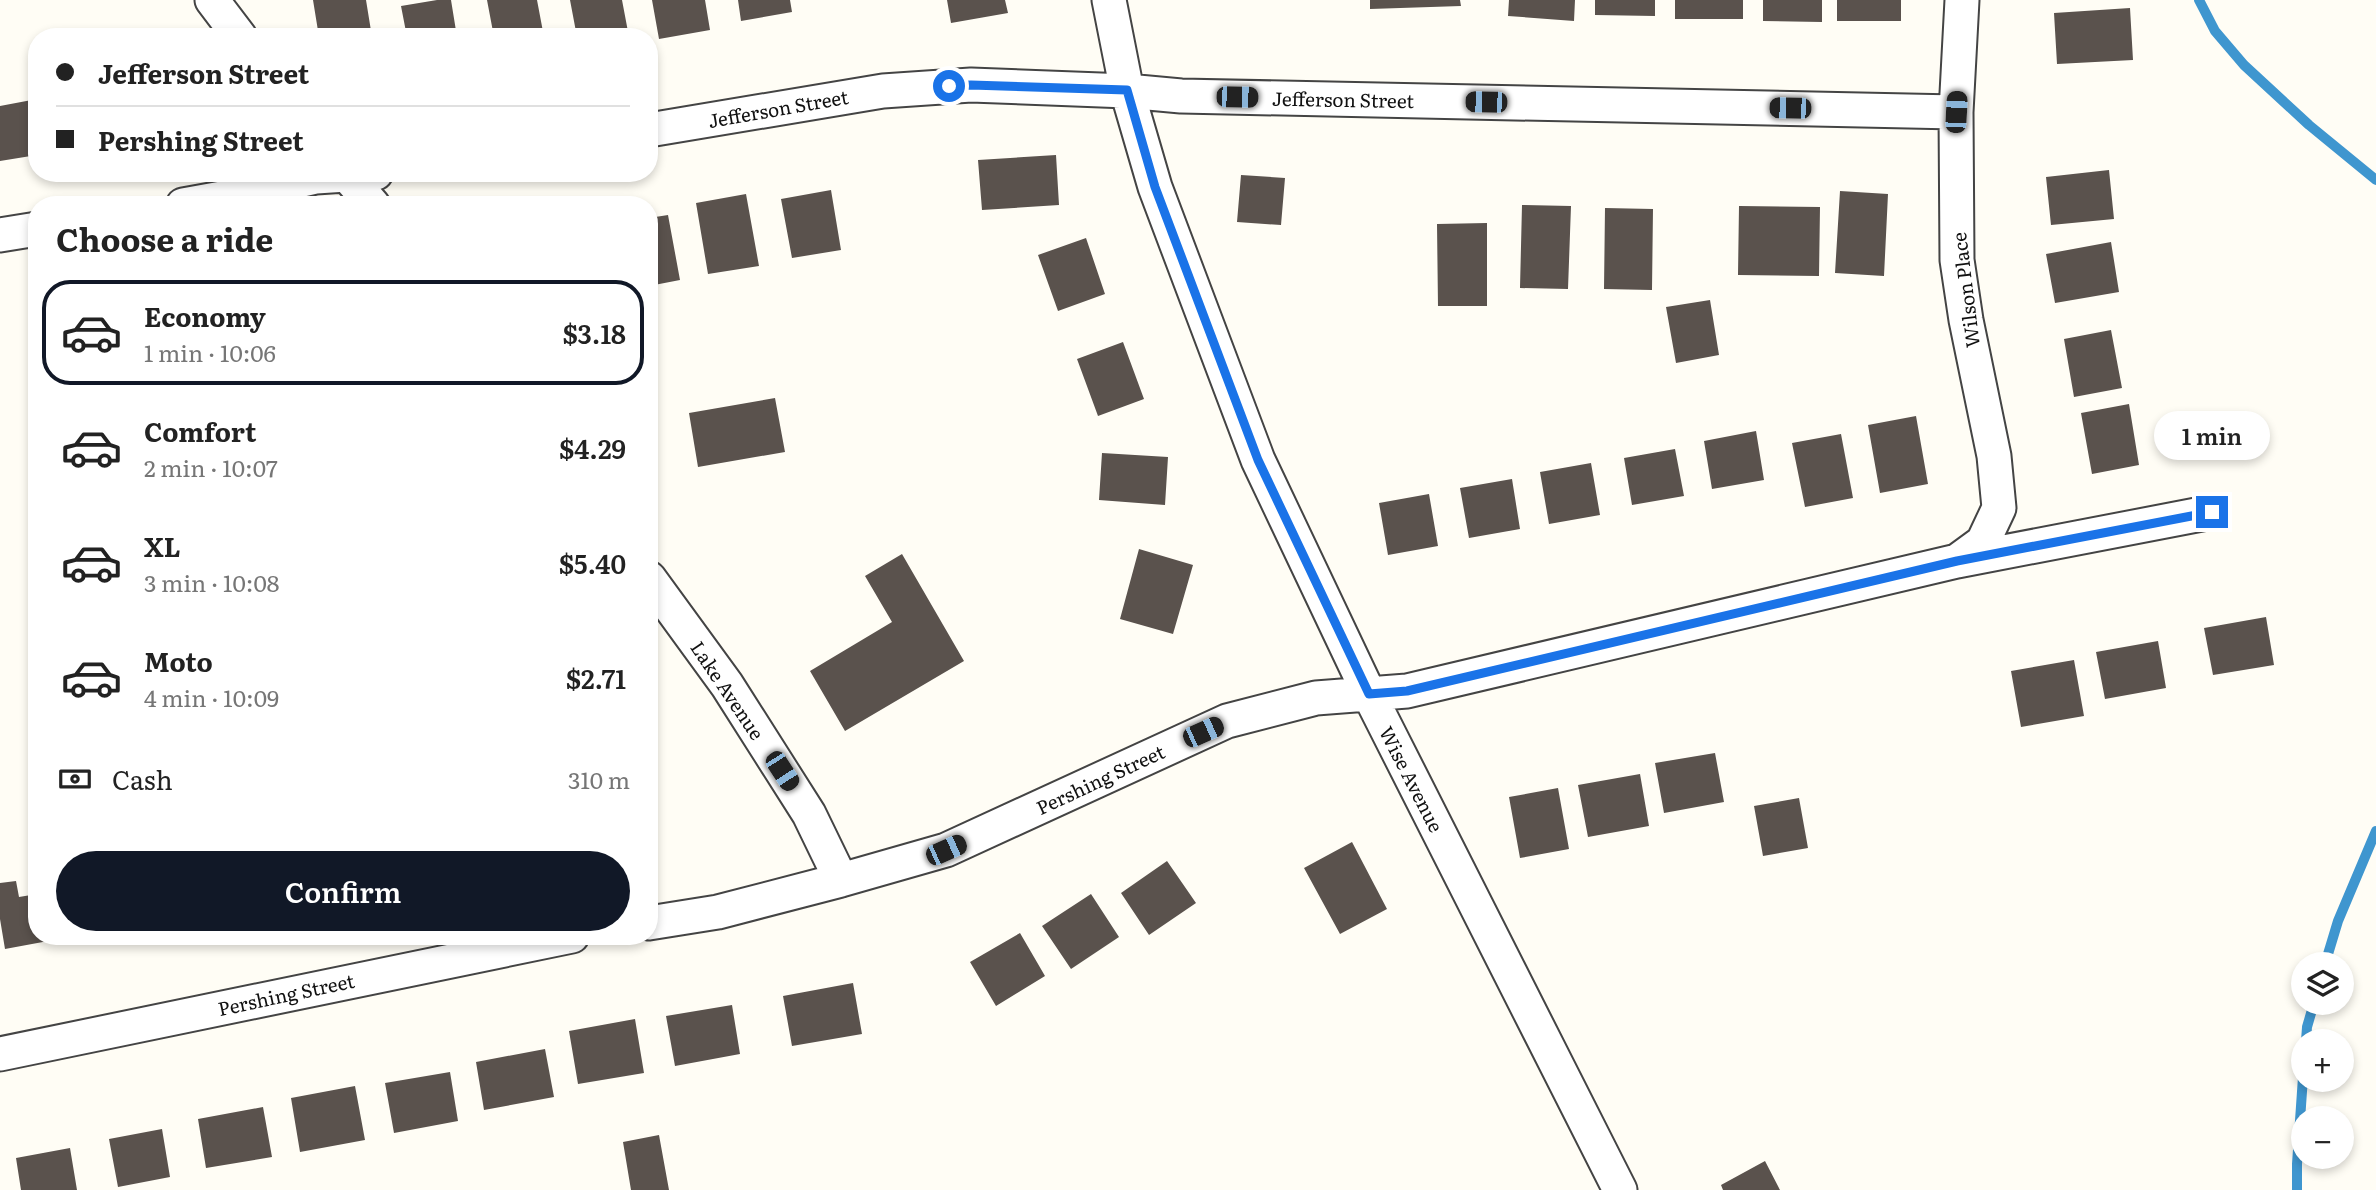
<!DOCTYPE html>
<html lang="en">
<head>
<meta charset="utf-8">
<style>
  body { margin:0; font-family:Literata,serif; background:#f2f2f2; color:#222; height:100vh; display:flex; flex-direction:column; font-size:26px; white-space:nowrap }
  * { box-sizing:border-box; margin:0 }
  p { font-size:23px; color:#767676 }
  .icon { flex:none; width:38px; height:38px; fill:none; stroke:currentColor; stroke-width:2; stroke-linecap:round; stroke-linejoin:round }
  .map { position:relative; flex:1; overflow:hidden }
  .details { position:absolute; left:28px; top:196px; width:630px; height:749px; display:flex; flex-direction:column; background:#fff; border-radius:28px; box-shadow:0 4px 10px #0003 }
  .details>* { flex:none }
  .guide { position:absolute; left:28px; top:28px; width:630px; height:154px; border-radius:28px; box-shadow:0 4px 10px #0003; display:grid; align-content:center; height:154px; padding:0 28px; background:#fff }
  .controls { position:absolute; left:2291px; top:952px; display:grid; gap:14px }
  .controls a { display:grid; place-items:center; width:63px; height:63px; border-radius:50%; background:#fff; box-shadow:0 4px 10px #0003; font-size:35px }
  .end { position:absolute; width:32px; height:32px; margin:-16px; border:9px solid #1a73e8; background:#fff; box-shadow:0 0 0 4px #fff }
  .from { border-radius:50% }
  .bubble { position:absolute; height:49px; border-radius:24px; background:#fff; box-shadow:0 4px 10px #0003; font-size:23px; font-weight:600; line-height:49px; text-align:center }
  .car { position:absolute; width:21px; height:42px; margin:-21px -10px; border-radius:9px; box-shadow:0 0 5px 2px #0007; background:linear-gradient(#222 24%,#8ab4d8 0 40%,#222 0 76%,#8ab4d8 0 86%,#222 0) }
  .guide b { display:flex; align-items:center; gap:24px; height:66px; font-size:26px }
  .guide b+b { border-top:2px solid #e0e0e0 }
  .guide i { width:18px; height:18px; background:#222 }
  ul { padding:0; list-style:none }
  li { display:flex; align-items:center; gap:21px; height:105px; margin:0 14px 10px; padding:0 14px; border:4px solid transparent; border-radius:28px }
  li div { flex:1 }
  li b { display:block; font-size:26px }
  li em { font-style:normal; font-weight:600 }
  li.active { border-color:#111827 }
  li>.icon { width:63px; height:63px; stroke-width:1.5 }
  h2 { padding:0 28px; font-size:32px; line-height:84px }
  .pay { display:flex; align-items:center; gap:18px; height:77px; padding:0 28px; font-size:26px }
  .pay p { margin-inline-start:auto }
  .button { display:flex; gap:14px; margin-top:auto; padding:14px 28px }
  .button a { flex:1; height:80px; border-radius:42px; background:#111827; color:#fff; font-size:28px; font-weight:600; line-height:80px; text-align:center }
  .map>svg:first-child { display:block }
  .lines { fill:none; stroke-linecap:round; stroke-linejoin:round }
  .stream { stroke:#3f96cf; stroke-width:10 }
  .building { fill:#5a524d }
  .minor-casing { stroke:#444; stroke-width:37 }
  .minor { stroke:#fff; stroke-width:33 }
  .route { stroke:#1a73e8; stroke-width:9 }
  .labels { text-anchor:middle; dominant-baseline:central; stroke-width:7; stroke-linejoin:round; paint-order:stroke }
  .street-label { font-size:19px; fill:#111; stroke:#fff }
</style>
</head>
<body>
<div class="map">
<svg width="2376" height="1190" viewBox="0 0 2376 1190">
  <rect width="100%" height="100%" fill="#fffdf5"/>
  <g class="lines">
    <path class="stream" d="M2199,0l16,31 29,34 65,60 67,55
      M2325,964l13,-43 38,-90
      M2306,1041l1,-14 7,-24
      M2297,1190v-26l6,-87"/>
  </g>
  <path class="building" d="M313,0h53l6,37h-53z
    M437,0h14l6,37h-50l-6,-31z
    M487,0h50l7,37h-50z
    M570,0h52l7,37h-52z
    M652,0h53l5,30 -51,9z
    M738,0h52l2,12 -51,9z
    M947,0h58l3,13 -57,10z
    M1370,0h90l1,6 -91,3z
    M1509,0h66l-1,21 -66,-5z
    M1595,0h60v16l-60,-1z
    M1675,0h68v19h-68z
    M1763,0h59v22l-59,-1z
    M1837,0h64v21h-64z
    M2130,8l3,52 -76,4 -3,-51z
    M37,99v56l-37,6v-55z
    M1056,155l3,50 -77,5 -4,-50z
    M2109,170l5,49 -63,6 -5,-48z
    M1241,175l44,3 -4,47 -44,-3z
    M831,190l10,60 -49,8 -11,-59z
    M1840,191l48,3 -4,82 -49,-3z
    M746,194l13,72 -51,8 -12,-71z
    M1522,205l49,1 -3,83 -48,-1z
    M1739,206l81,1 -1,69 -81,-1z
    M1605,208l48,1 -1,81 -48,-1z
    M668,215l12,65 -31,6v-68z
    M1487,223v83h-49l-1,-82z
    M1086,238l19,56 -47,17 -20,-56z
    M2111,242l8,50 -64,11 -9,-49z
    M1710,300l9,55 -43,8 -10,-56z
    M2111,330l11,58 -48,9 -10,-58z
    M1123,342l21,57 -46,17 -21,-57z
    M775,398l10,54 -87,15 -9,-54z
    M2129,404l10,61 -47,9 -11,-61z
    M1916,416l12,68 -48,9 -12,-68z
    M1756,431l8,49 -52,9 -8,-48z
    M1841,434l12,64 -48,9 -13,-64z
    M1675,449l9,47 -52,9 -8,-47z
    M1102,453l66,4 -3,48 -66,-5z
    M1591,463l9,52 -51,9 -9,-52z
    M1512,479l8,50 -51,9 -9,-50z
    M1429,494l9,52 -50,9 -9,-52z
    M1139,549l54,16 -20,69 -53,-15z
    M902,554l62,107 -119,70 -35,-60 82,-49 -27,-46z
    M2266,617l8,48 -61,10 -9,-47z
    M2158,641l8,47 -61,11 -9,-47z
    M2074,660l10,56 -63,11 -10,-56z
    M1715,753l9,49 -60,11 -9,-50z
    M1640,774l9,52 -61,11 -10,-52z
    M1558,788l11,61 -49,9 -11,-61z
    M1799,798l9,50 -45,8 -9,-50z
    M1352,842l35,67 -47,25 -36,-66z
    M1167,861l29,42 -47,32 -28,-42z
    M16,881l3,16 18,-3v42h22v3l-54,10 -5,-30v-36z
    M1091,894l28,43 -48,32 -29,-43z
    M1020,933l25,43 -49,30 -26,-44z
    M853,983l9,51 -70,12 -9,-50z
    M732,1005l8,49 -65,12 -9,-50z
    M635,1019l9,54 -66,11 -9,-53z
    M545,1049l9,48 -70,13 -8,-48z
    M450,1072l8,49 -64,12 -9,-50z
    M355,1086l10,54 -65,12 -9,-54z
    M263,1107l9,50 -66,11 -8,-49z
    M162,1129l8,48 -52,10 -9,-48z
    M659,1135l10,55h-38l-8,-48z
    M70,1148l7,42h-56l-5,-32z
    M1765,1161l15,29h-57l-2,-5z"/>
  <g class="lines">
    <defs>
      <path id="minor" d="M212,0l28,37
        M1109,0l18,91 28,96 103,273 111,234 251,496
        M649,130l234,-39 88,-6 156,6 54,5 775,16
        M345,173l28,32
        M183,205l50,-9 83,-19 60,-4
        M0,235l37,-6
        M1957,561l26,-19 16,-34 -5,-52 -28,-136 -9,-60 -1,-148 6,-112
        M649,578l78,107 82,129 32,66
        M649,923l69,-11 123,-32 105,-30 281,-129 89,-23 91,-7 550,-130 255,-49
        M0,1054l572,-118"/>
    </defs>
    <use href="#minor" class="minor-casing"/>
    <use href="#minor" class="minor"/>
  </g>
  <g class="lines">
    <path class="route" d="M949,86l22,-1 156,5 28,97 103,273 111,234 38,-3 550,-130 255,-49"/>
  </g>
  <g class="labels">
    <g class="street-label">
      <text transform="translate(1343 99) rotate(1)">Jefferson Street</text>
      <text transform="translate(778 108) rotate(-10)">Jefferson Street</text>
      <text transform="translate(1965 290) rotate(-97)">Wilson Place</text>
      <text transform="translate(728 690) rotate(56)">Lake Avenue</text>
      <text transform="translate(1100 779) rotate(-25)">Pershing Street</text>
      <text transform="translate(1412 779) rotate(63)">Wise Avenue</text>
      <text transform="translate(286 994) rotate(-12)">Pershing Street</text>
    </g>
  </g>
</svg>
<div class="controls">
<a><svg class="icon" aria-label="layers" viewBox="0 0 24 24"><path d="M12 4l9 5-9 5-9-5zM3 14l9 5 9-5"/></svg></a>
<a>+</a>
<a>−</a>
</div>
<i class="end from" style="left:949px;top:86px"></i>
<i class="end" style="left:2212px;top:512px"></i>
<div class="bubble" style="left:2154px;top:411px;width:116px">1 min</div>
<i class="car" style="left:1237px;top:97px;rotate:91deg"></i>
<i class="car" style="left:1486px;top:102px;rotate:271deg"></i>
<i class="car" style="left:1790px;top:108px;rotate:271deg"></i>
<i class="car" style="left:1956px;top:112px;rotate:3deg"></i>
<i class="car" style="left:1203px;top:732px;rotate:66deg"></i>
<i class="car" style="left:782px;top:771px;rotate:147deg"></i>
<i class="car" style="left:946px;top:850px;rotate:66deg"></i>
<div class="guide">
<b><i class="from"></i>Jefferson Street</b>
<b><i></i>Pershing Street</b>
</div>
<section class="details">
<h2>Choose a ride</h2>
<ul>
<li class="active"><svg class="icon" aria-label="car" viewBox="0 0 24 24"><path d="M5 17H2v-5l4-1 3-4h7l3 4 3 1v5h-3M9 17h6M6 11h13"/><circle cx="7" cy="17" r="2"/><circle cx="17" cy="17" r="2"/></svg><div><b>Economy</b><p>1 min · 10:06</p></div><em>$3.18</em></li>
<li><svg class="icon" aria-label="car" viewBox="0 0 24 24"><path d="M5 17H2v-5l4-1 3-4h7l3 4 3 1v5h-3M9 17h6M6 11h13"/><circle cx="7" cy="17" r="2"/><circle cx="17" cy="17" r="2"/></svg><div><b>Comfort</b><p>2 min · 10:07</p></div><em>$4.29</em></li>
<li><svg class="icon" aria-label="car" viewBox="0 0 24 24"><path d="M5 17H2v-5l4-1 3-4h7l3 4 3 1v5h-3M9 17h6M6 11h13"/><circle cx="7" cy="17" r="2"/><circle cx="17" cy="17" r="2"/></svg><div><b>XL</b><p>3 min · 10:08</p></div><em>$5.40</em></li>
<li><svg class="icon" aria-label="car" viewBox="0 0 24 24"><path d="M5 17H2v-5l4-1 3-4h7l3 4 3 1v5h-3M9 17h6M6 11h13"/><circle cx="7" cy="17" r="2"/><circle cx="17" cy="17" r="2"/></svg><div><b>Moto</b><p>4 min · 10:09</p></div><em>$2.71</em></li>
</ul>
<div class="pay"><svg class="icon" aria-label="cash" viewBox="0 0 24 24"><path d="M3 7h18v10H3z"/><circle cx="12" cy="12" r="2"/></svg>Cash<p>310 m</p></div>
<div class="button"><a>Confirm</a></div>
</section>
</div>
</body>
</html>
